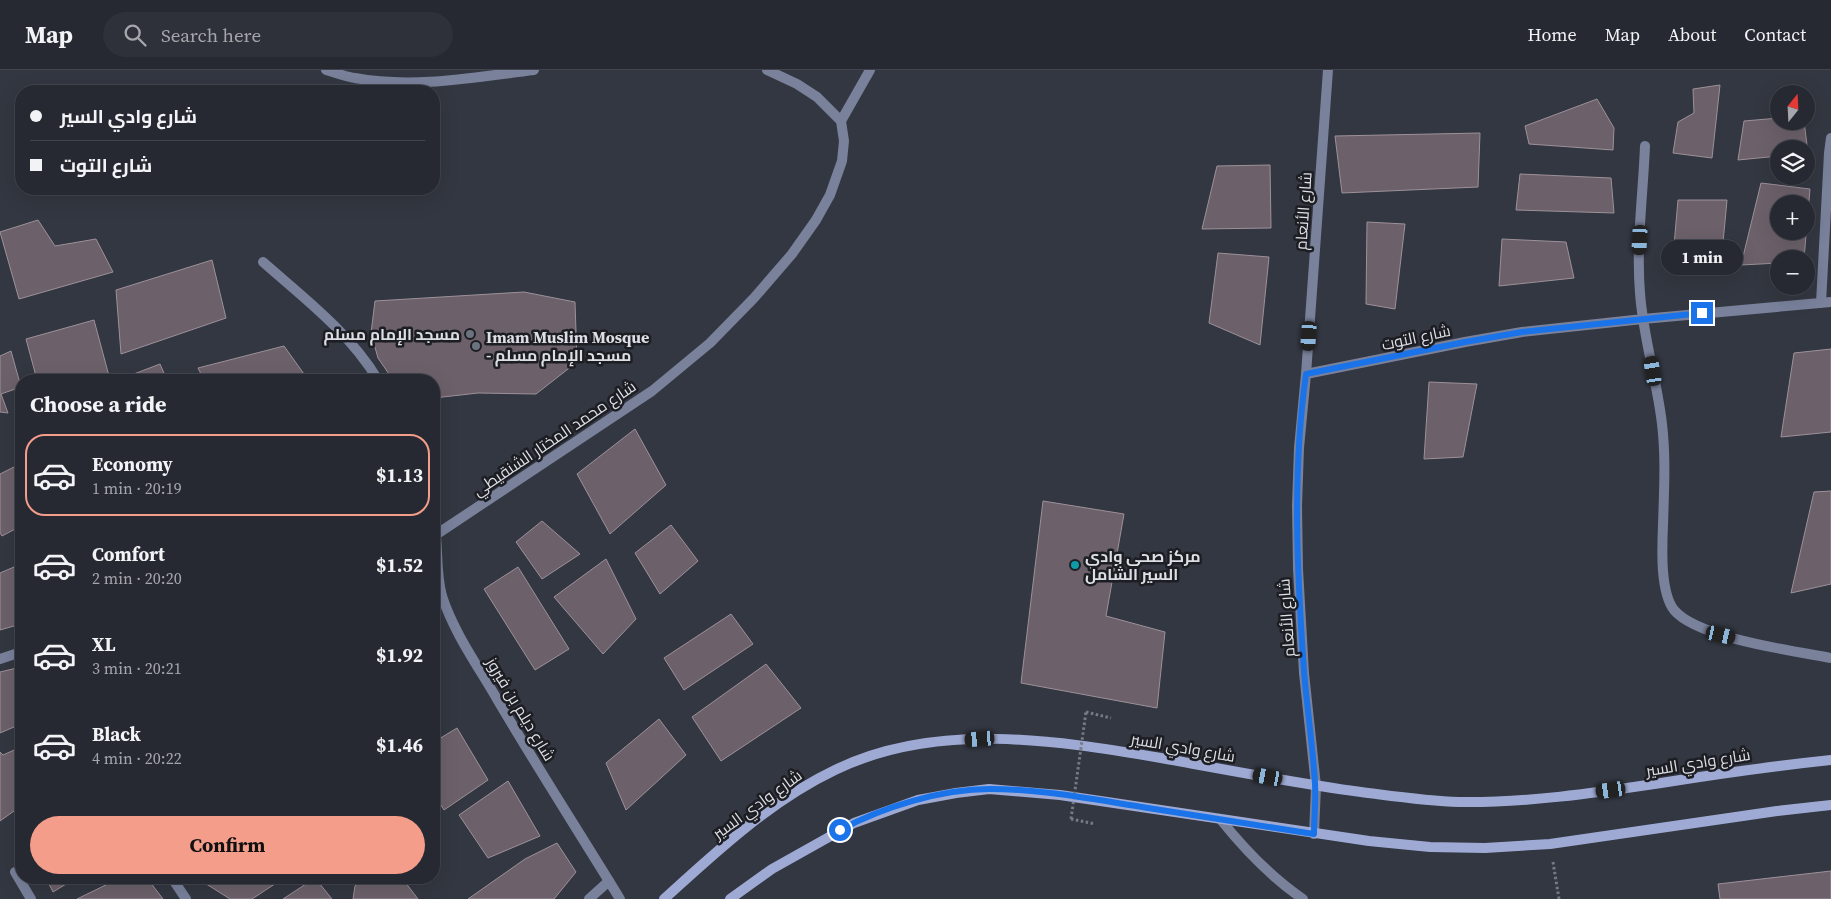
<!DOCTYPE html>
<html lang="en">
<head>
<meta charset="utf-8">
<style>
  body { margin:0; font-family:"Source Serif 4",Cairo,serif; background:#2e3139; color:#f1f3f6; height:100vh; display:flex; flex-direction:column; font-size:19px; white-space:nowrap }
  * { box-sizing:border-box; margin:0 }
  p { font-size:16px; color:#a4a6ab }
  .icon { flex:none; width:28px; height:28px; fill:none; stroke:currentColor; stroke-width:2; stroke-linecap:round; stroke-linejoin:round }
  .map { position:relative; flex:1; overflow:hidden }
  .side { position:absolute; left:15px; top:304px; width:425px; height:510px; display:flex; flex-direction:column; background:#262931; border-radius:20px; box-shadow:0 5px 20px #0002,0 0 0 1px #42454d }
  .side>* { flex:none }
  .hud { position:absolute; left:15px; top:15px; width:425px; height:110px; border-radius:20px; box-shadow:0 5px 20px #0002,0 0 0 1px #42454d; display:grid; align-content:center; height:110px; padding:0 15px; background:#262931 }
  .needle { width:32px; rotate:18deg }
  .tools { position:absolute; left:1770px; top:15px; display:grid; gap:10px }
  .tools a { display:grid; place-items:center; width:45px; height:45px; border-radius:50%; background:#262931; box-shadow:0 5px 20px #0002,0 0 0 1px #42454d; font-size:25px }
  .end { position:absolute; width:22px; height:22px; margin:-11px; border:6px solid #1a73e8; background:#fff; box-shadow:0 0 0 2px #fff }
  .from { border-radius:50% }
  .bubble { position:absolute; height:35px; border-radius:18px; background:#262931; box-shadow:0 5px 20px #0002,0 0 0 1px #42454d; font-size:16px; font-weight:700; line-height:35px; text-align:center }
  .car { position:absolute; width:15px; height:30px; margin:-15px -8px; border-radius:6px; box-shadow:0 0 4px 1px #0007; background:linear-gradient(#222 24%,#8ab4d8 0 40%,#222 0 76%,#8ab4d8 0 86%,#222 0) }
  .hud b { display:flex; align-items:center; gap:18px; height:48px; font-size:19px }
  .hud b+b { border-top:1px solid #42454d }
  .hud i { width:12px; height:12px; background:#f1f3f6 }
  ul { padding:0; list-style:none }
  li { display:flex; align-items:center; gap:15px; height:82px; margin:0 10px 8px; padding:0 5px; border:2px solid transparent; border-radius:20px }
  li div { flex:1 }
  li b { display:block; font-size:19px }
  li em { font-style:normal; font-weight:700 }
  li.selected { border-color:#f49d8b }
  li>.icon { width:45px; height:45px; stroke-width:1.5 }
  h2 { padding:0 15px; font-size:22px; line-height:60px }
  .cta { display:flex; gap:10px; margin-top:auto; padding:10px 15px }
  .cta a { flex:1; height:58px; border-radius:30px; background:#f49d8b; color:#111; font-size:20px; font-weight:700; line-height:58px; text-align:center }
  header { display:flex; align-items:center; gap:30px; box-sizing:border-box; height:70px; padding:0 25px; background:#262931; border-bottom:1px solid #42454d }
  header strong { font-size:24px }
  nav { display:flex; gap:28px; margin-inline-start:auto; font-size:18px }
  .search { width:350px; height:45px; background:#2e3139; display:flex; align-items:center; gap:12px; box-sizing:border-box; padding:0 18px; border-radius:28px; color:#a4a6ab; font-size:19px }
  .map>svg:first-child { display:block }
  .building { fill:#6c616a; stroke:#9d919a; fill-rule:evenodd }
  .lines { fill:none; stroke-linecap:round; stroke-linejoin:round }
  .path { stroke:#767a82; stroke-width:3; stroke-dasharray:2.5 2.5; stroke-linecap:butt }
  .service { stroke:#79819b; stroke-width:10 }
  .minor { stroke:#79819b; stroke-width:10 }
  .secondary { stroke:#9eaad4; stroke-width:10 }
  .path-bridge { stroke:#767a82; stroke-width:3; stroke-dasharray:2.5 2.5; stroke-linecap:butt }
  .route { stroke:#1a73e8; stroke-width:6 }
  .worship-dot { fill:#6b7280; stroke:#1d1e23; stroke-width:2 }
  .culture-dot { fill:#0f9aa8; stroke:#1d1e23; stroke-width:2 }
  .labels { text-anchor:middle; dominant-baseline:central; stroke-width:5; stroke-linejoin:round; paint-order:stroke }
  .street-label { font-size:16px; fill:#dcdfe5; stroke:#1d1e23 }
  .poi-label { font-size:16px; font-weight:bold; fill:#dcdfe5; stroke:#1d1e23; text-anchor:start }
</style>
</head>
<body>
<header>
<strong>Map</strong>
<div class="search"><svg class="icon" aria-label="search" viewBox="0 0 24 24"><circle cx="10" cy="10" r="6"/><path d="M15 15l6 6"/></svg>Search here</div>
<nav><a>Home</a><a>Map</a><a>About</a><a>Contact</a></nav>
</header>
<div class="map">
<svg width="1831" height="829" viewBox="0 0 1831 829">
  <rect width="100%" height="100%" fill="#333741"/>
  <path class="building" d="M1720,15l-8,73 -39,-5 5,-31 16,-9 -1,-24z
    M1597,29l17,29 -1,22 -84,-6 -4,-18z
    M1779,48v3h25l4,32h-2v-4h-27v7l-41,4 6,-39z
    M1480,63l-2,54 -136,6 -7,-57z
    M1270,95l1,63 -69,1 15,-63z
    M1520,104l91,4 3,35 -98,-3z
    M1761,113l49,6 -6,70h-25v4l-38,2zM1779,134h27v27h-27z
    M1678,130h49l-6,64 -49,4z
    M38,150l17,26 41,-7 17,33 -94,27 -19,-67z
    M1367,152l38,2 -10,85 -29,-5z
    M1502,169l64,3 8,36 -75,8z
    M1218,183l51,4 -9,88 -51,-22z
    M212,190l14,58 -105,36 -5,-64z
    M524,222l51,10 2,60 -41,32 -58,-1 -44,5v-18h-41l-15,-22 -7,-25 4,-32z
    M94,250l15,56 -10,4h-62l-11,-41z
    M284,276l20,28 -15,6h-85l-6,-12z
    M1831,279v83l-50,5 13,-84z
    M11,281l10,36 -20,7 7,19 -8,-1v-56z
    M160,294l7,16h-49z
    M1429,312l48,2 -14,73 -39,2z
    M635,359l31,56 -56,49 -33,-60z
    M16,396l5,11v49l-19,10 -2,-3v-59z
    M1831,421v93l-40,9 23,-101z
    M1043,431l81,13 -18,102 59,16 -8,76 -136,-25z
    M542,451l38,33 -38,25 -26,-37z
    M671,455l27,36 -38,33 -25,-41z
    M606,489l30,60 -33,35 -49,-57z
    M21,494v60l-21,6v-57z
    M518,497l51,82 -34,21 -51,-81z
    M731,544l22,30 -69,46 -20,-32z
    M766,594l35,44 -80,53 -29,-44z
    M21,597v57l-21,9v-61z
    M659,649l27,36 -60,55 -20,-47z
    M457,658l31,52 -44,30 -10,-16v-52z
    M21,677v59l-21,15v-69l3,3z
    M508,711l32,55 -52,22 -29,-43z
    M557,773l19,29 -22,27h-86l57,-40z
    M1831,801v28h-111l-2,-15z
    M46,808h30l-23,14z
    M120,808h27l16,21h-86z
    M199,808h85l-32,21h-22l-30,-19z
    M315,808l17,21h-49z
    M365,808h37l16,21h-65l2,-13z"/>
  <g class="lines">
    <path class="path" d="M1086,642l25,6
      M1071,749l24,5
      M1553,792l6,37"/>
    <path class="service" d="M1221,750c24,30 50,57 82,79
      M589,829l20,-18"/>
    <path class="minor" d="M326,0c10,3 20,7 29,8 59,11 121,-1 179,-8
      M841,51l29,-51
      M1645,76c-2,49 -9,99 -5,147 3,44 17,87 22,131 4,33 2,68 1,101 -1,23 -3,67 11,85 23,28 120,41 157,48
      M263,192c41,36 87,71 115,118
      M1821,233l8,-150 2,-15
      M1306,304l159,-32 57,-10 121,-13 188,-17
      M434,451c5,25 1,50 8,75 12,37 36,70 55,103 40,68 82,133 123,200
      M437,464l215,-143 58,-48 44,-45 38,-44 24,-34 14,-25 12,-34 2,-20 -3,-20 -24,-24 -20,-13 -30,-14
      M0,589l21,-7
      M1314,764l2,-48 -12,-113 -6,-104 -1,-63 2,-58 7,-74 22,-304
      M15,802l16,27
      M172,808l14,21"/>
    <path class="secondary" d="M664,829c53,-48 106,-98 171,-129 101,-49 220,-30 326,-12 67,12 133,25 200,34 32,4 65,9 98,10 68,1 135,-9 202,-19 56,-9 113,-17 170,-23
      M730,829l42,-30 82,-46 64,-23 38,-7 33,-4 71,6 309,46 61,6 55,1 65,-4 227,-33 54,-6"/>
    <path class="path-bridge" d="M1071,749l15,-107"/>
  </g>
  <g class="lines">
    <path class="route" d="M840,760c43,-23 101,-41 150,-41 53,0 106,11 158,19 55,9 111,17 166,26 0,-16 2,-33 1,-50 -2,-38 -8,-75 -11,-113 -7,-99 -12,-198 2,-297l159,-32 57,-10 180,-19"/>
  </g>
  <g class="worship-dot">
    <circle cx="470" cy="264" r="5"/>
    <circle cx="476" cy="276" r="5"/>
  </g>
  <circle class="culture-dot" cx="1075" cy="495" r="5"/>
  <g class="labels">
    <g class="street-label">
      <text transform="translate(1303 141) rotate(-86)">شارع الأنعام</text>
      <text transform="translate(1416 267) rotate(-12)">شارع التوت</text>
      <text transform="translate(554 368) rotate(-34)">شارع محمد المختار الشنقيطي</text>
      <text transform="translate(1286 548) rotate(-94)">شارع الأنعام</text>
      <text transform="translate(521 639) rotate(59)">شارع ديلم بن فيروز</text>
      <text transform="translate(1183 677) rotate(10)">شارع وادي السير</text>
      <text transform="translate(1698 692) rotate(-9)">شارع وادي السير</text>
      <text transform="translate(757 734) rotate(-36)">شارع وادي السير</text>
    </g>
    <g class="poi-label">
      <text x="460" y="264" text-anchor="end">مسجد الإمام مسلم</text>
      <text x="486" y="267">Imam Muslim Mosque<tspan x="486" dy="18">- مسجد الإمام مسلم</tspan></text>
      <text x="1085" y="486">مركز صحي وادي<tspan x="1085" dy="18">السير الشامل</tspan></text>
    </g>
  </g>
</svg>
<div class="tools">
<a><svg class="needle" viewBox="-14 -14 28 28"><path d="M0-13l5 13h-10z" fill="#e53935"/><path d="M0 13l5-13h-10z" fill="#a4a6ab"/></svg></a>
<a><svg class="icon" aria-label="layers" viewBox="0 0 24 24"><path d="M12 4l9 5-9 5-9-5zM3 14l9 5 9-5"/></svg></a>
<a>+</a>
<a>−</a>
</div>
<i class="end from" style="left:840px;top:760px"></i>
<i class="end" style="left:1702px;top:243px"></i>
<div class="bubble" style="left:1661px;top:170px;width:82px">1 min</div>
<i class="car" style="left:1640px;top:170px;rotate:183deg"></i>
<i class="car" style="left:1309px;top:266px;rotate:184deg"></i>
<i class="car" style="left:1653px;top:301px;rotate:351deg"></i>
<i class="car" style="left:1721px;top:565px;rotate:103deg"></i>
<i class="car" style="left:980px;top:669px;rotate:266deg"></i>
<i class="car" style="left:1268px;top:707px;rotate:280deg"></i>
<i class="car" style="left:1611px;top:720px;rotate:262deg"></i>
<div class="hud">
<b><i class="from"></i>شارع وادي السير</b>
<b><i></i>شارع التوت</b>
</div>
<section class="side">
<h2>Choose a ride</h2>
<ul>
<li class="selected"><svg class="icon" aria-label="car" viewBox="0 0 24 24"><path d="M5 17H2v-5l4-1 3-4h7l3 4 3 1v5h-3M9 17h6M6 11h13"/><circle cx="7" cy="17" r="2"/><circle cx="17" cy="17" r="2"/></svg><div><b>Economy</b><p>1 min · 20:19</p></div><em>$1.13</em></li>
<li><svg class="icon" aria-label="car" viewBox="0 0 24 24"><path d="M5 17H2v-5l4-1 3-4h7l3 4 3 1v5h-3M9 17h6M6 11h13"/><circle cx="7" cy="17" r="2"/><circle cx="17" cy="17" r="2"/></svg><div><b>Comfort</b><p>2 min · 20:20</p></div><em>$1.52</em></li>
<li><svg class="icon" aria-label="car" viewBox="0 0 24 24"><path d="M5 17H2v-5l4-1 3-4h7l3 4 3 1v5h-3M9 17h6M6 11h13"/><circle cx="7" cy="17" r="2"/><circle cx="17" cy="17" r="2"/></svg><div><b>XL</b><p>3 min · 20:21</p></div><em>$1.92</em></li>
<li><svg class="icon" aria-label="car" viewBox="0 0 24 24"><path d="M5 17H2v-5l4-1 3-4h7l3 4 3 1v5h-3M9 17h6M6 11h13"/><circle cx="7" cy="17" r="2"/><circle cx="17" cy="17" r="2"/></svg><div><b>Black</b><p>4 min · 20:22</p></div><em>$1.46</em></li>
</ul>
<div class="cta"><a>Confirm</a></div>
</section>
</div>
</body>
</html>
